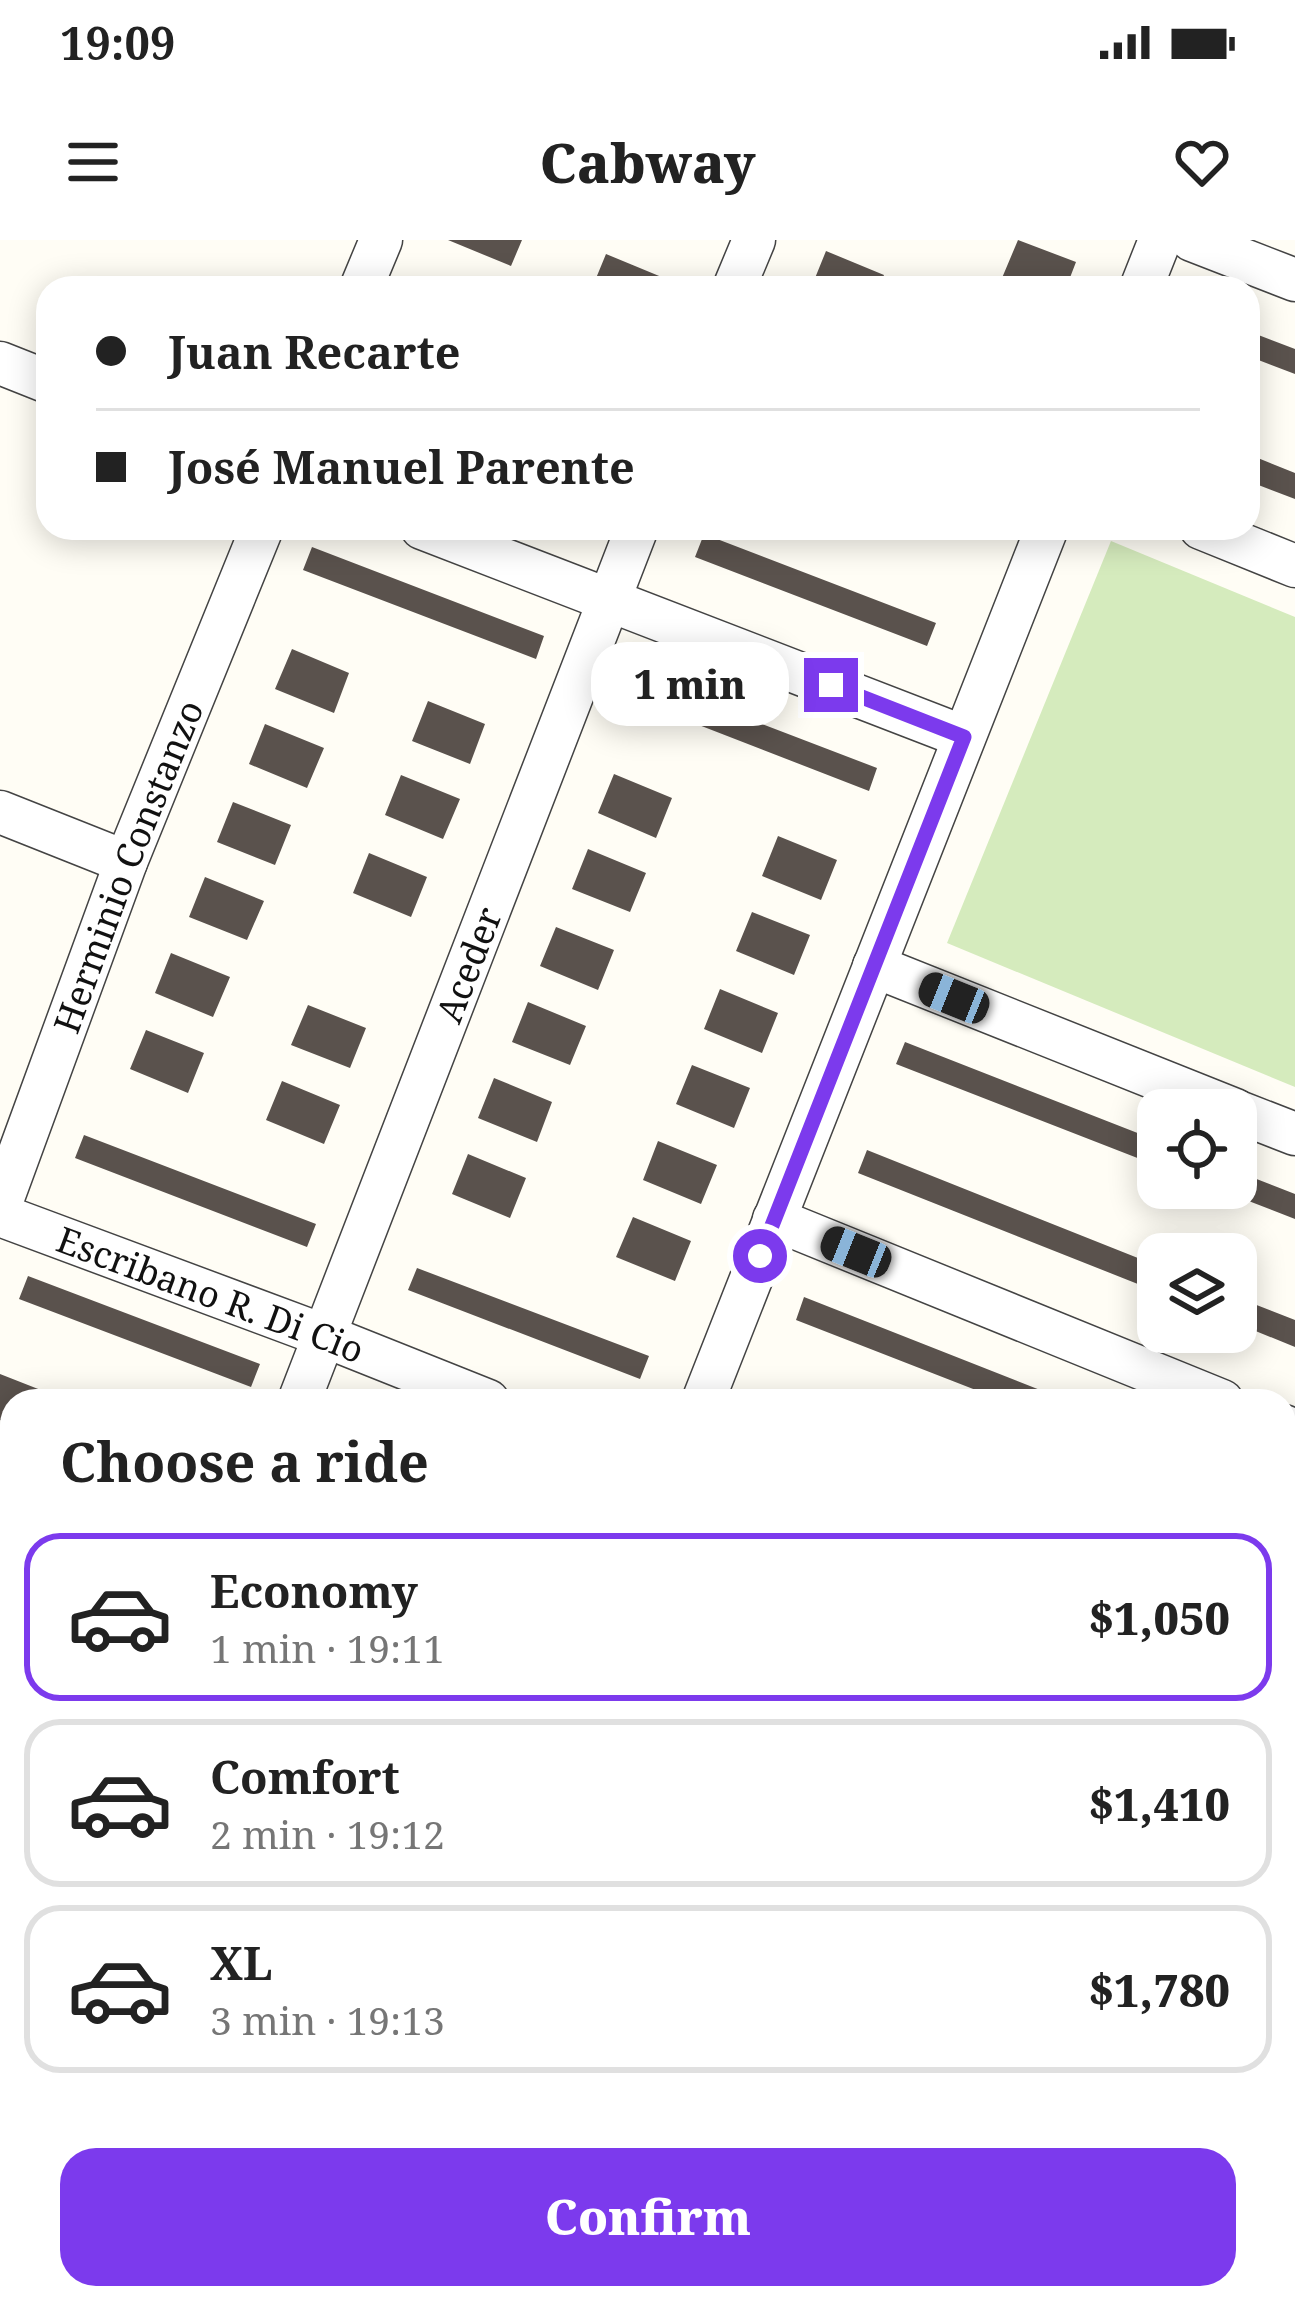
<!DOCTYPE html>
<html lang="en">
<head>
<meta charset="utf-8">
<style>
  body { margin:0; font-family:"Noto Serif",serif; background:#f6f6f6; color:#222; height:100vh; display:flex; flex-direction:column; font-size:45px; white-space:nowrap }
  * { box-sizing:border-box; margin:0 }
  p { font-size:39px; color:#767676 }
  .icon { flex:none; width:66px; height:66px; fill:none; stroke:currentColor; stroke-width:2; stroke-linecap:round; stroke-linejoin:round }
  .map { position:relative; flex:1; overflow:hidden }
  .side { position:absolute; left:0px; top:1149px; width:1296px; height:921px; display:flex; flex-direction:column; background:#fff; border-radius:36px 36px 0 0; box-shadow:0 6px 30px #0003 }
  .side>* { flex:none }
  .banner { position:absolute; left:36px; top:36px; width:1224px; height:264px; border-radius:36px; box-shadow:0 6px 30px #0003; display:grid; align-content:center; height:264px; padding:0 60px; background:#fff }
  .controls { position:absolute; left:1137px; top:849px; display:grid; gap:24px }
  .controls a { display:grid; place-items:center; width:120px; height:120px; border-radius:24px; background:#fff; box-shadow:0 6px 30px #0003; font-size:60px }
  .end { position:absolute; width:54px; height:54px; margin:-27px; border:15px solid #7c3aed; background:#fff; box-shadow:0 0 0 6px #fff }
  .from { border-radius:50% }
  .bubble { position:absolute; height:84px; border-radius:36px; background:#fff; box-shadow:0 6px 30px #0003; font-size:39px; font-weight:800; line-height:84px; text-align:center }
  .car { position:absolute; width:36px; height:72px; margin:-36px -18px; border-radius:15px; box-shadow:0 0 9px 3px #0007; background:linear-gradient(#222 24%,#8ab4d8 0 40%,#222 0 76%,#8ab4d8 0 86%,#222 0) }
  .banner b { display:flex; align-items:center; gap:42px; height:114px; font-size:45px }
  .banner b+b { border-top:3px solid #e0e0e0 }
  .banner i { width:30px; height:30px; background:#222 }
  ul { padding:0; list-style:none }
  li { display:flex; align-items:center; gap:36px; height:168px; margin:0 24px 18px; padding:0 36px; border:6px solid #e0e0e0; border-radius:36px }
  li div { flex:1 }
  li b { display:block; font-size:45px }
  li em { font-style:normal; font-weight:800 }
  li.current { border-color:#7c3aed }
  li>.icon { width:108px; height:108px; stroke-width:1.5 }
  h2 { padding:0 60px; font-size:54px; line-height:144px }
  .action { display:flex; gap:24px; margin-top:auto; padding:24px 60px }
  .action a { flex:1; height:138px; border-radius:36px; background:#7c3aed; color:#fff; font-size:48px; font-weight:800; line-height:138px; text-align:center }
  .status { display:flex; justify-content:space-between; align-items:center; height:84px; padding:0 60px; background:#fff; direction:ltr }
  .status svg { height:33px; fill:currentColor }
  header { display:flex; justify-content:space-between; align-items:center; height:156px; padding:0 60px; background:#fff; font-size:54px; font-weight:800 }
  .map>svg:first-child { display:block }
  .green { fill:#d5ebbd }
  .building { fill:#5a524d }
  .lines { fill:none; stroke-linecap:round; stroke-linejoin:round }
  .street-casing { stroke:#444; stroke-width:45 }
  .street { stroke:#fff; stroke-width:42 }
  .route { stroke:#7c3aed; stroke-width:15 }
  .labels { text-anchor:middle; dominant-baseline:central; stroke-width:12; stroke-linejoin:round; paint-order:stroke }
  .street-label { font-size:36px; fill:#111; stroke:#fff }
</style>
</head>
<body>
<div class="status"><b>19:09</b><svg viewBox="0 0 49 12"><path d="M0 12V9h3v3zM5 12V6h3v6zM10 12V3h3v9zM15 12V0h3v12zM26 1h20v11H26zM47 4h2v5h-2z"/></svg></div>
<header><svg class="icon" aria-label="menu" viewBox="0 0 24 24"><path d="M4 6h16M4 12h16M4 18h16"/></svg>Cabway<svg class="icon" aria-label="heart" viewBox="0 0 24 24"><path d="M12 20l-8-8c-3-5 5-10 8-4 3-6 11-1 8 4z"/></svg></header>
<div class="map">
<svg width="1295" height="2069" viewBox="0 0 1295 2069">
  <rect width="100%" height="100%" fill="#fffdf5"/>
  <path class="green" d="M1111,301l184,76v470l-348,-144z"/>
  <path class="building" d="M448,0h74l-11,26z
    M1018,0l58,22 -10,26h-40l-24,-10z
    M826,11l58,24 -5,13h-68z
    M606,14l58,24 -4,10h-68z
    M1248,91l47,18v25l-47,-18z
    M1248,214l47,19v26l-47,-18z
    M704,294l232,89 -9,23 -232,-89z
    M312,307l232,89 -8,23 -233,-89z
    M292,409l57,24 -15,40 -59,-24z
    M645,439l232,89 -8,23 -232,-90z
    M428,461l57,23 -15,40 -58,-23z
    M265,484l59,24 -17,40 -58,-24z
    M614,534l58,24 -16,40 -58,-25z
    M401,535l59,24 -17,40 -58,-24z
    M233,562l58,23 -16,40 -58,-23z
    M778,596l59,24 -16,40 -59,-24z
    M588,609l58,24 -16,39 -58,-23z
    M369,613l58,24 -16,40 -58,-24z
    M205,637l59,24 -17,39 -58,-23z
    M752,672l58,23 -16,40 -58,-24z
    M556,687l58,23 -16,40 -58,-24z
    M171,713l59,24 -17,40 -58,-24z
    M720,749l58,24 -16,40 -58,-24z
    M528,762l58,24 -16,39 -58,-23z
    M308,765l58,23 -16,40 -59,-23z
    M146,790l58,23 -16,40 -58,-24z
    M905,802l253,99v25l-262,-102z
    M692,825l58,23 -16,40 -58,-24z
    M494,838l58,24 -15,40 -59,-24z
    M282,841l58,24 -16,39 -58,-24z
    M84,895l232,89 -9,23 -232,-89z
    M658,901l59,24 -16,39 -58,-24z
    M867,910l291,116v26l-300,-119z
    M468,914l58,24 -16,40 -58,-24z
    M1236,931l59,23v25l-80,-31h21z
    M633,977l58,24 -16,40 -59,-24z
    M417,1028l232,88 -9,23 -232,-89z
    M28,1036l232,88 -9,23 -232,-88z
    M804,1057l264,104h-64l-208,-81z
    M1236,1057l59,23v27l-59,-24z
    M0,1134l56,22 -2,5h-42v24l-12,-5z
    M0,1219l12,5v46l-12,-5z
    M1284,1245l11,4v26l-11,-5z
    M1284,1371l11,5v26l-11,-4z
    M0,1515l12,4v27l-12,-5z
    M1284,1906l11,4v46l-11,-4z
    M1284,2026l11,5v26l-11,-5z"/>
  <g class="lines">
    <defs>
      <g id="street">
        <path d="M1192,0l103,40"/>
        <path d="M361,48l20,-48"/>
        <path d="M734,48l20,-48"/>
        <path d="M1141,48l19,-48"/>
        <path d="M0,123l48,19"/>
        <path d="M422,288l542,209"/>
        <path d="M1201,288l94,38"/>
        <path d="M0,572l126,50"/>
        <path d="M874,726l361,144"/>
        <path d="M1236,871l59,23"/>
        <path id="s1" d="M0,966l126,-344 136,-334"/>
        <path id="s2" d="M0,975l325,121 163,65"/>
        <path d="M774,979l448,182"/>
        <path id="s3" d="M299,1161l338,-873"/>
        <path d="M703,1161l344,-873"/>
        <path d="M1284,1186l11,5"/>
        <path d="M1284,1477l11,4"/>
        <path d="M0,1623l12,4"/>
        <path d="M1284,1730l11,-28"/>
        <path d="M1102,2058l27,11"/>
      </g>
    </defs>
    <use href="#street" class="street-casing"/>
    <use href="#street" class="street"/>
  </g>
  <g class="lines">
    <path class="route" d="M760,1016l204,-519 -133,-52"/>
  </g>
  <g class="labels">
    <g class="street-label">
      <text stroke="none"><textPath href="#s1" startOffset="363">Herminio Constanzo</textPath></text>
      <text stroke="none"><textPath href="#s3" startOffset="468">Aceder</textPath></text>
      <text stroke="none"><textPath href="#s2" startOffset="225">Escribano R. Di Cio</textPath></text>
    </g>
  </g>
</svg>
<div class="controls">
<a><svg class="icon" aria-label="locate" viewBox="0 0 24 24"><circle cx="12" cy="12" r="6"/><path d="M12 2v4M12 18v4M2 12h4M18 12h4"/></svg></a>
<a><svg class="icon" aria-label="layers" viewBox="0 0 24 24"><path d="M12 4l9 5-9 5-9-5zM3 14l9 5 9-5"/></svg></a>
</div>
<i class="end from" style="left:760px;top:1016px"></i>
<i class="end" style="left:831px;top:445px"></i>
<div class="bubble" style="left:591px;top:402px;width:198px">1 min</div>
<i class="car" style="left:954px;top:758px;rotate:292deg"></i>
<i class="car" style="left:856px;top:1012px;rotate:292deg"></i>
<div class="banner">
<b><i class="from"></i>Juan Recarte</b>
<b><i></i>José Manuel Parente</b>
</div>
<section class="side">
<h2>Choose a ride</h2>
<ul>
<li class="current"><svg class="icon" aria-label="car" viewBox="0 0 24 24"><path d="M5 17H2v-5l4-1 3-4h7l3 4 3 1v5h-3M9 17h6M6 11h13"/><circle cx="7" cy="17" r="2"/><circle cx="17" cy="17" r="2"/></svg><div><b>Economy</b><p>1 min · 19:11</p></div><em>$1,050</em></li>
<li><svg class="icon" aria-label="car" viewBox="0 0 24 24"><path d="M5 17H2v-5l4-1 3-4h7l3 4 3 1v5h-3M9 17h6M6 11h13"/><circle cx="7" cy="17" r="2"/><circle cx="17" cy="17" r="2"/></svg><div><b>Comfort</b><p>2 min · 19:12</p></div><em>$1,410</em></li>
<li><svg class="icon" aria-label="car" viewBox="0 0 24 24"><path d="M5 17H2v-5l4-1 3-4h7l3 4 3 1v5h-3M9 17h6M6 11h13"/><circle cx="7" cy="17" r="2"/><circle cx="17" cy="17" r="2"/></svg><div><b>XL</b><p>3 min · 19:13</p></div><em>$1,780</em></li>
</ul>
<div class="action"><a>Confirm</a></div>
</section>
</div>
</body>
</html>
